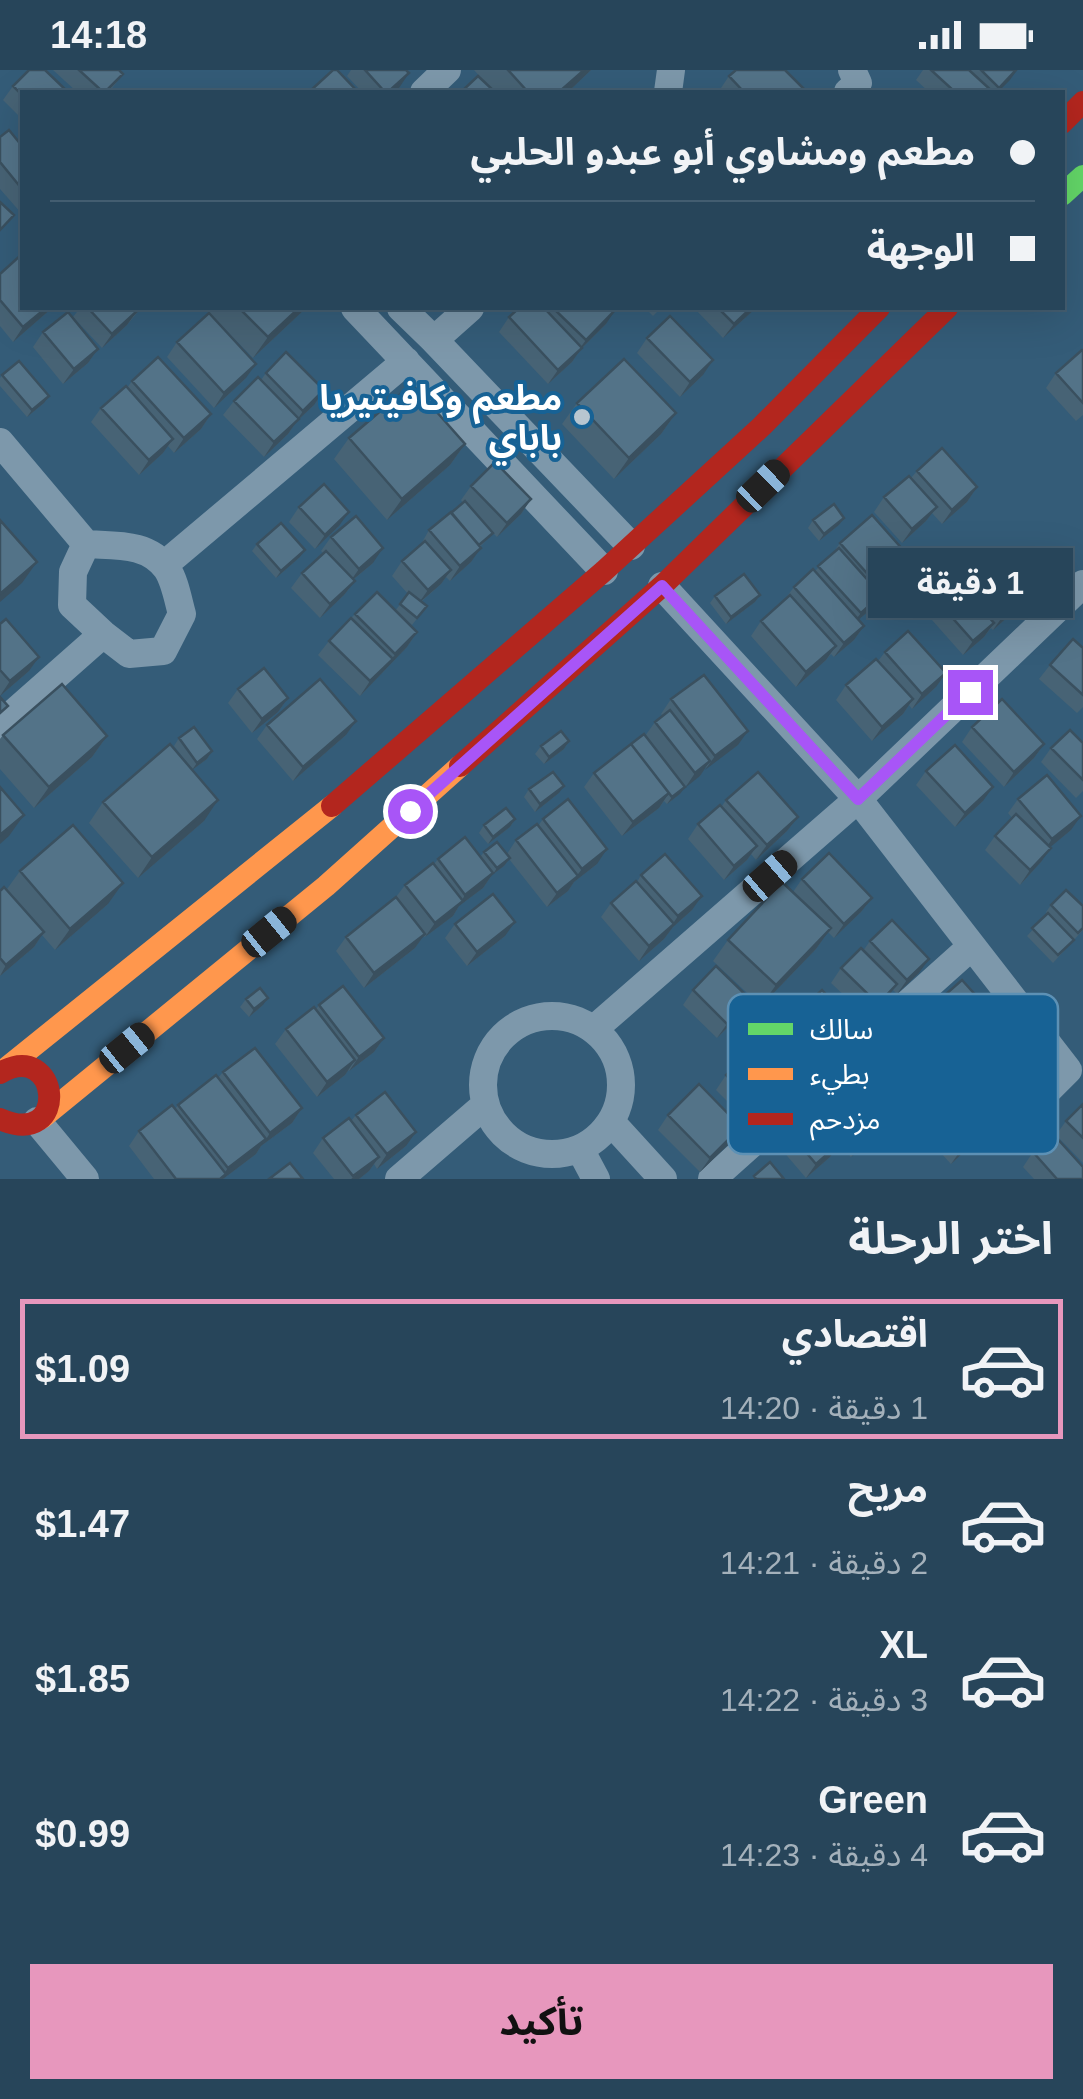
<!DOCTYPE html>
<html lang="ar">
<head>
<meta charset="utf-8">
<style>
  body { margin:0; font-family:Arial,"Noto Sans Arabic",sans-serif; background:#334f63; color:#f1f3f6; direction:rtl; height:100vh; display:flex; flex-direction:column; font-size:38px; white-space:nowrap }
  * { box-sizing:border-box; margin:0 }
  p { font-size:32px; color:#a4b1bb }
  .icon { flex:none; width:55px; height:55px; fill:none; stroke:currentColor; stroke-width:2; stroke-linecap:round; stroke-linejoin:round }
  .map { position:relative; height:1109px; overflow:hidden; direction:ltr }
  .panel { display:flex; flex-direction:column; background:#27455a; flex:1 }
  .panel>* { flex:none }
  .top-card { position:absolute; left:20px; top:20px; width:1045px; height:220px; border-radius:0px; box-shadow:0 10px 40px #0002,0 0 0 2px #435d70; direction:rtl; display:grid; align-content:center; height:220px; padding:0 30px; background:#27455a }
  .end { position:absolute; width:45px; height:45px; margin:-22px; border:12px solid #a855f7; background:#fff; box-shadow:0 0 0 5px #fff }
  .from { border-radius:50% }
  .bubble { position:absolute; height:70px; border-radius:0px; background:#27455a; box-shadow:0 10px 40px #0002,0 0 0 2px #435d70; font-size:32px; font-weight:700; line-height:70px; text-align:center; direction:rtl }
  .car { position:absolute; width:30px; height:60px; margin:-30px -15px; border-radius:12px; box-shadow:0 0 8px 2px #0007; background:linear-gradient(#222 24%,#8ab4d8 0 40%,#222 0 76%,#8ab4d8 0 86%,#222 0) }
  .top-card b { display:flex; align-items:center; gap:35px; height:95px; font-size:38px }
  .top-card b+b { border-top:2px solid #435d70 }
  .top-card i { width:25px; height:25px; background:#f1f3f6 }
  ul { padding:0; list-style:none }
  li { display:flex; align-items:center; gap:30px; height:140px; margin:0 20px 15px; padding:0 10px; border:5px solid transparent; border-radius:0px }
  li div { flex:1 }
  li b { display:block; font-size:38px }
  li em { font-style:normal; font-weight:700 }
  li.selected { border-color:#e797bd }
  li>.icon { width:90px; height:90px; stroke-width:1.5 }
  h2 { padding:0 30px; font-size:45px; line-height:120px }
  .button { display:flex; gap:20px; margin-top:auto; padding:20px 30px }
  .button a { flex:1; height:115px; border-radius:0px; background:#e797bd; color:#111; font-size:40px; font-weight:700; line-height:115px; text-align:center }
  .status { display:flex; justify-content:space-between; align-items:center; height:70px; padding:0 50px; background:#27455a; direction:ltr }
  .status svg { height:28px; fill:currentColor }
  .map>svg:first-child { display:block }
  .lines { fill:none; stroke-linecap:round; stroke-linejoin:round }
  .street { stroke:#7d98ab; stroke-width:28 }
  .fast { stroke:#63d668; stroke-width:22 }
  .slow { stroke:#ff974d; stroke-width:22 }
  .jam { stroke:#b3261e; stroke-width:22 }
  .wall { fill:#476375 }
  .shaded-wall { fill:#3a505f }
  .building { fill:#537388; stroke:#3a505f; stroke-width:2.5 }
  .route { stroke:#a855f7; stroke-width:12 }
  .poi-dot { fill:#b8c6d0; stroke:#176295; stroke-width:4 }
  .labels { text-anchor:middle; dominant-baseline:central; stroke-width:8; stroke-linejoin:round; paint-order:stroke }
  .poi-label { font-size:35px; font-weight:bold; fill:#fff; stroke:#176295; text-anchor:end }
  .key { fill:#176295; stroke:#5d91b5; stroke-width:2.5 }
  .key-label { font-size:28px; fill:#fff }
</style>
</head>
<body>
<div class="status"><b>14:18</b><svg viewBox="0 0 49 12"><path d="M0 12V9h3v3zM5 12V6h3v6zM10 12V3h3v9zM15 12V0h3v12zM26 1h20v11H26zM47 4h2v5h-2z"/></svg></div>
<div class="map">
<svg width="1083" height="1109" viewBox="0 0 1083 1109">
  <rect width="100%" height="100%" fill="#345c78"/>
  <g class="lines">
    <path class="street" d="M424,22l23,-22
      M668,22l3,-22
      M848,22l10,-9 -6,-13
      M355,238l249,263
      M401,238l33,32 36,-32
      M434,270l197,206
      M0,372l86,102c29,2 62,-2 81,25 8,12 11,31 15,45l-19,37 -34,3 -26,-20 -31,-29 1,-33 13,-28
      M164,495l242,-204
      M662,516l196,213 210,271 -65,65
      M0,655l103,-91
      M483 1015a69 69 0 1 1 138 0a69 69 0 1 1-138 0Z
      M594,959l264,-230 225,-215
      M37,1051l48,58
      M611,1052l52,57
      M580,1079l16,30
      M399,1109l86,-74
      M712,1109l260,-233"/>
    <path class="fast" d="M1062,125l21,-19"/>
    <path class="slow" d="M5,999l327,-263
      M42,1048l284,-232 134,-120"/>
    <path class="jam" d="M1062,53l21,-21
      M460,696l202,-180 285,-278
      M332,736l272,-235 158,-145 117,-118
      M0,1003c60,-35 71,77 0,46"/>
  </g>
  <path class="wall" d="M53,0h66l4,4 -14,18h-32z
    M351,0h55l-7,18 -6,4h-31l-15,-16z
    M474,0h117l-23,22h-107l30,-3z
    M923,0h94l-19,22h-69l-13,-12z
    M729,6l74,12 -3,4h-80l-1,-1z
    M13,16l9,6v27l-19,-19z
    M0,67l22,9v68l-22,-25z
    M0,204l52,34 -39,34 -13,-16z
    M80,238h61l-14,17 -25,23 -29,-31z
    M210,238h96l-53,50 -43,-44 36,64 -32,30 -47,-51 10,-15 32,-29 -1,-2z
    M519,238h95l-8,16 -25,25 -9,13 -24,22 -49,-52 10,-15z
    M645,238h16l-8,8z
    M694,238h62l-33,30z
    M43,262l55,17 -10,14 -25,21 -30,-37z
    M647,268l56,37 -23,22 -43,-44z
    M1083,280v65l-7,6 -30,-33 10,-15z
    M266,303l48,32 -17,16 -9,13 -24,23 -41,-42 11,-14 27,-21z
    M2,305l42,28 -17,14 -27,-31v-8z
    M132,311l79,33 -10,15 -27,24 -6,-7 -5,7 -24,22 -48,-53 10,-14 26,-20z
    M577,333l99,10 -15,21 -47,45 -52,-55z
    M349,368l116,6 -15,21 -63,55 -53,-61z
    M917,401l60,16 -10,15 -25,22 -10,-11 -6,8 -24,22 -28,-31 10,-15 27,-19z
    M471,416l60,13 -10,15 -24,23 -4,-4 -13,14 -9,15 -21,19 -4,-4 -5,7 -20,18 6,4 -15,19 -10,-8 15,15 -10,15 -47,49 -42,-41 11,-14 26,-27 40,-3 13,-17 -16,-18 10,-15 18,-15 9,-16 34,-27 -2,-3z
    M299,437l40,19 -24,23 -26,-27z
    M844,448l-5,7 -20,16 -11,-13 5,-8z
    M331,467l42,26 -20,17 2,1 -11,14 -24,23 -29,-30 11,-15 21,-20 -2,-2z
    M840,473l54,23 -22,20 -2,24 -12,10 6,6 -10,14 -20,17 -3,-3 -5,6 -30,27 -45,-51 10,-15 24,-22 9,-12 21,-16 18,-18z
    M257,474l48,6 -5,7 -24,21 -24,-27z
    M964,502l55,35 -26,23 -2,-2 -7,9 -21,18 -39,-44 10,-14 24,-16z
    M760,525l-5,7 -29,22 -16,-21 5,-7z
    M0,554l29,47 -29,25z
    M1083,578v59l-6,6 -38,-34 11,-14z
    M885,582l51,35 -24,22 -3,-4 -6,9 -31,27 -36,-41 10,-15 32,-24z
    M238,619l50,9 -10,14 -26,21 -24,-30z
    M671,629l67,46 -34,24 -4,7 -16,11 -4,7 -13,10 -3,-3 -5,7 -37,28 -38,-49 10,-14 51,-37 10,-14 8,-6 -2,-2z
    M267,655l79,10 -53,46 -36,-42z
    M972,657l72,17 -10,14 -30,29 -42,-45z
    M3,665l104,1 -15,21 -58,51 -34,-39v-30z
    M179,668l33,13 -5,8 -15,11 12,51 -66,57 -49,-55 14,-21 89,-33 -18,-23z
    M569,671l-5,8 -20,15 -9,-10 6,-8z
    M1083,673v48l-7,7 -35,-36 10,-14z
    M926,701l57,30 -28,26 -39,-42z
    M529,719l30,4 -24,19 -11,-15z
    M1018,729l53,31 -21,17 -9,15 -21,23 -35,-35 10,-14 17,-18 -4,-5z
    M726,730l72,17 -11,14 -31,29 -5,-6 -4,6 -23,20 -36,-41 10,-15 24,-18z
    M515,749l-5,8 -22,17 -9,-11 5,-8z
    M543,749l54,45 -23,18 -6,9 -21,16 -38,-48 -5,7 -12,9 -9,13 -24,18 -6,10 -28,21 -2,-1 -8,12 -51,40 -28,-37 10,-14 50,-40 9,-12 29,-21 4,-5 42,-2 4,-5 23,2 9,-14 22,-14z
    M20,801l88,33 -53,46 -13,-15 -8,12 -34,29v-85l7,-2z
    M641,805l51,35 -19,17 -9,12 -25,22 -38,-44 10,-14 26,-21z
    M802,809l70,19 -11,14 -27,26 -6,-6 -12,17 -55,57 -48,-45 15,-21 65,-48z
    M1051,835l32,25 -30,33 -26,-27 20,-22 -1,-2z
    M455,854l50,12 -38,30 -22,-28z
    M870,871l49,32 -22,21 -4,-4 -25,28 -37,-35 10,-15 22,-17z
    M693,920l48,24 -24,24 -34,-33z
    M946,924l37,23 -35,35 -28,-31 5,-7z
    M246,929l17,6 -14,12 -9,-10z
    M319,935l65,33 -10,14 -25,19 -1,-1 -3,5 -28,22 -42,-53 11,-15 30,-20z
    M800,940l59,20 -10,14 -22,20 -37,-39z
    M882,976l62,3 -10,14 -31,30 -31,-32z
    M753,986l53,10 -11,15 -45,43 -34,-34 10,-15 24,-15z
    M223,1002l79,36 -10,15 -31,23 -5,8 -33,25h-69l-25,-33 10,-15 36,-22 3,-4 40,-27z
    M846,1022l49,23 -5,7 -17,13 -5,7 -17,15 -12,-13 -9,13 -24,21 -24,-28 10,-14 27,-18 3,-5 19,-14z
    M1083,1034v59l-27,-28 10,-14z
    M926,1040l50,31 -25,23 -36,-39z
    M356,1045l50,31 -29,23 -3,-5 -5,7 -10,8h-25l-21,-26 10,-15 28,-17z
    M668,1045l63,27 -31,30 -42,-42z
    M1033,1082l50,27h-49l-11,-12z"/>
  <path class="shaded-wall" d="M584,0h7l-23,22h-9z
    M1016,0h1l-7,10 -12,12h-3z
    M409,3l-10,15 -6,4h-5z
    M46,238h6l-39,34 10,-15z
    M299,238h7l-53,50 15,-21z
    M751,238h5l-33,30 11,-14z
    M616,239l-10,15 -25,25 -9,13 -24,22 10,-14 19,-18 9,-12z
    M137,241l-10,14 -25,23 10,-14z
    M98,279l-10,14 -25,21 11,-15z
    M713,290l-10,15 -23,22 10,-15z
    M256,294l-10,14 -32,30 10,-15z
    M324,320l-10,15 -17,16 -9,13 -24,23 10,-15 21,-19 8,-12z
    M49,326l-5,7 -17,14 5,-7z
    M676,343l-15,21 -47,45 15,-21z
    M211,344l-10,15 -27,24 10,-15z
    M173,369l-10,14 -24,22 10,-15z
    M465,374l-15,21 -63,55 15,-21z
    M977,417l-10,15 -25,22 10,-14z
    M531,429l-10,15 -24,23 10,-14z
    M937,437l-11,14 -24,22 10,-14z
    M349,442l-10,14 -24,23 10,-14z
    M844,448l-5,7 -20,16 5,-7z
    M383,478l-10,15 -24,20 10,-14z
    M481,478l-10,14 -21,19 10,-15z
    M305,480l-5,7 -24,21 5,-7z
    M904,481l-10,15 -32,28 11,-14z
    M37,492l-15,21 -22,19v-8z
    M451,500l-10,14 -23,20 10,-14z
    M355,511l-11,14 -24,23 10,-14z
    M1029,523l-10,14 -26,23 10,-14z
    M760,525l-5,7 -29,22 5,-7z
    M881,525l-11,15 -20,17 11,-14z
    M994,553l-10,14 -21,18 10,-14z
    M864,556l-10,14 -20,17 10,-14z
    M417,562l-10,15 -47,49 10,-15z
    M836,576l-10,14 -30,27 10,-15z
    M39,587l-10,14 -29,25 10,-15z
    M946,603l-10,14 -24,22 10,-15z
    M288,628l-10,14 -26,21 10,-14z
    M913,629l-10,15 -31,27 10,-14z
    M356,651l-10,14 -53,46 10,-14z
    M748,661l-10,14 -33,25 10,-14z
    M107,666l-15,21 -58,51 15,-21z
    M569,671l-5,8 -20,15 5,-7z
    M1044,674l-10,14 -30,29 10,-15z
    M212,681l-5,8 -15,11 5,-7z
    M710,691l-10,15 -15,12 10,-15z
    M564,716l-5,7 -24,19 5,-8z
    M685,717l-5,7 -13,10 5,-7z
    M993,717l-10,14 -28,26 10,-14z
    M669,723l-10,15 -37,28 11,-14z
    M218,730l-14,21 -66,57 14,-21z
    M24,745l-15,21 -9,8v-9z
    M1081,746l-10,14 -29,24 10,-15z
    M798,747l-11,14 -31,29 11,-15z
    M515,749l-5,8 -22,17 5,-7z
    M757,776l-10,14 -23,20 10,-14z
    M1051,778l-10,14 -21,23 10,-15z
    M607,779l-10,15 -23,18 -6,9 -21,16 10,-14 18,-15 7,-9z
    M510,788l-6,8 -12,9 -9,13 -24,18 -6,10 -28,21 10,-14 24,-18 6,-10 28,-21 4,-6z
    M123,813l-15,21 -53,46 15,-21z
    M702,826l-10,14 -19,17 -9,12 -25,22 10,-15 21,-18 8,-12z
    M872,828l-11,14 -27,26 10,-14z
    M515,852l-10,14 -38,30 10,-14z
    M831,858l-15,21 -55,57 15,-21z
    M44,862l-10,15 -34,29 6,-11z
    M425,864l-10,14 -51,40 10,-15z
    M929,889l-10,14 -22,21 10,-14z
    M897,914l-10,14 -19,20 10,-14z
    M268,928l-5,7 -14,12 5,-8z
    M751,930l-10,14 -24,24 10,-14z
    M859,960l-10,14 -22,20 10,-14z
    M384,968l-10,14 -25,19 10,-14z
    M944,979l-10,14 -31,30 11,-14z
    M355,990l-10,15 -28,22 10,-15z
    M806,996l-11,15 -23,21 10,-14z
    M779,1021l-10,14 -19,19 10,-14z
    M302,1038l-10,15 -31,23 -5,8 -33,25h-3l8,-11 37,-27 5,-8z
    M895,1045l-5,7 -17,13 -5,7 -17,15 24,-27z
    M741,1057l-10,15 -31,30 10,-14z
    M986,1057l-10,14 -25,23 10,-14z
    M416,1062l-10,14 -29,23 10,-15z
    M840,1073l-10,14 -24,21 10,-14z
    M379,1087l-10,14 -10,8h-8z"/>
  <path class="building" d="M29,0h16l23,22h-46v3l-9,-9z
    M79,0h40l4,4 -18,18h-2z
    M333,0h4l21,22h-49z
    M365,0h41l3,3 -21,19h-3z
    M508,0h76l-25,22h-31z
    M736,0h49l18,18 -5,4h-54l-15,-16z
    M931,0h38l24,22h-38z
    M981,0h35l-17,18z
    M478,6l17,16h-34z
    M9,60l13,16v43l-22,-27v-25z
    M0,132l14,13 -14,15z
    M22,184v54h24l-23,19 -23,-27v-26z
    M88,238h46l3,3 -25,23z
    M239,238h60l-31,29z
    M519,238h25l38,40 -24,22 -49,-53z
    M553,238h61l2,1 -30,31z
    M718,238h33l-17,16z
    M68,242l30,37 -24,20 -31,-37z
    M209,243l47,51 -32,29 -47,-51z
    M670,246l43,44 -23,22 -43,-44z
    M1082,280h1v53l-27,-30z
    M286,282l38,38 -21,21 -37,-38z
    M158,287l53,57 -27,24 -52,-57z
    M624,289l52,54 -47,45 -52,-55z
    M19,291l30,35 -17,14 -30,-35z
    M258,307l41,42 -25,23 -40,-41z
    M412,314l53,60 -63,55 -53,-61z
    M126,316l47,53 -24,21 -48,-52z
    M942,378l35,39 -25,23 -35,-39z
    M495,392l36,37 -24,24 -36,-37z
    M909,406l28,31 -25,22 -28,-32z
    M324,414l25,28 -24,23 -26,-28z
    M465,431l28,32 -14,12 -28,-32z
    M834,434l10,14 -20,16 -11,-14z
    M451,442l30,36 -21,18 -31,-36z
    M872,445l32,36 -31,29 -33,-37z
    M356,446l27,32 -24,21 -28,-32z
    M0,450l37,42 -37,32z
    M281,453l24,27 -24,21 -24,-27z
    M425,471l26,29 -23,20 -26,-29z
    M839,478l42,47 -20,18 -43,-47z
    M990,479l39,44 -26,23 -39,-44z
    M326,481l29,30 -25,23 -28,-31z
    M813,499l51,57 -20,17 -50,-56z
    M744,504l16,21 -29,22 -16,-21z
    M955,509l39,44 -21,18 -39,-44z
    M377,522l40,40 -22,22 -40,-40z
    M409,522l18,14 -10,12 -17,-14z
    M790,525l46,51 -30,26 -45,-51z
    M351,548l42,41 -23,22 -41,-40z
    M6,549l33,38 -29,24 -10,-11v-46z
    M908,561l38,42 -24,21 -37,-42z
    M1073,569l10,9v47l-33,-30z
    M876,589l37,40 -31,28 -36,-42z
    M264,598l24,30 -26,21 -24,-30z
    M704,605l44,56 -33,25 -44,-57z
    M320,609l36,42 -53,46 -36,-42z
    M62,614l45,52 -58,51 -46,-52z
    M0,627l8,9 -8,7z
    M1002,629l42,45 -30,28 -42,-45z
    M670,640l40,51 -15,12 -40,-51z
    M194,657l18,24 -15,12 -18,-25z
    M1070,660l13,13v37l-32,-32z
    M561,661l8,10 -20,16 -8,-11z
    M644,664l41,53 -13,10 -41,-53z
    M170,674l48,56 -66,57 -49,-55z
    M631,674l38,49 -36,29 -39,-49z
    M955,675l38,42 -28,26 -39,-42z
    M553,702l11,14 -24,18 -11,-15z
    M758,702l40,45 -31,28 -41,-45z
    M1047,705l34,41 -29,23 -34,-40z
    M0,717l24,28 -24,20z
    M568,729l39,50 -25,20 -39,-50z
    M720,735l37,41 -23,20 -36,-42z
    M506,738l9,11 -22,18 -9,-12z
    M1016,744l35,34 -21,22 -35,-34z
    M537,754l41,52 -21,17 -41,-53z
    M73,755l50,58 -53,46 -50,-58z
    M465,767l28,36 -28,22 -27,-36z
    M497,772l13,16 -13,10 -13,-16z
    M829,783l43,45 -28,26 -42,-45z
    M665,784l37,42 -24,20 -37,-41z
    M433,793l30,38 -28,22 -30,-38z
    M636,811l38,43 -25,22 -38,-43z
    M782,812l49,46 -55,57 -48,-45z
    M4,817l40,45 -38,33 -6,-7v-67z
    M1066,820l17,16v22l-5,5 -27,-28z
    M493,824l22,28 -38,30 -22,-28z
    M396,827l29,37 -51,39 -28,-36z
    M1048,843l26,27 -16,15 -26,-27z
    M892,850l37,39 -22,21 -37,-39z
    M861,878l36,36 -19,20 -37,-36z
    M716,896l35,34 -24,24 -34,-34z
    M962,910l26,29 -16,15 -26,-30z
    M343,916l41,52 -25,19 -40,-52z
    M260,918l8,10 -14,11 -8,-10z
    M822,920l37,40 -22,20 -37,-40z
    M314,937l41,53 -28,22 -41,-53z
    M255,978l47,60 -32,25 -47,-61z
    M746,986l33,35 -19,19 -34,-35z
    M216,1005l50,64 -38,29 -50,-63z
    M699,1014l42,43 -31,31 -42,-43z
    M385,1022l31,40 -29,22 -31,-39z
    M1083,1034v34l-17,-17z
    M172,1035l54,69 -6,5h-44l-37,-48z
    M816,1045l24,28 -24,21 -24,-28z
    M349,1048l30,39 -26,19 -30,-38z
    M1054,1065l29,32v12h-26l-24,-27z
    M770,1092l14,17h-28l-2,-3z
    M290,1093l13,16h-34z"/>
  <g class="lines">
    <path class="route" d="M410,741l252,-225 196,213 112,-107"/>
  </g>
  <circle class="poi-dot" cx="582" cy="347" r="10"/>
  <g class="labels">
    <g class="poi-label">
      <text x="562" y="327">مطعم وكافيتيريا<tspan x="562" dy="40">باباي</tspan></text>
    </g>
  </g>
  <rect x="728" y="924" width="330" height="160" rx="15" class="key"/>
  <rect x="748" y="953" width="45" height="12" fill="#63d668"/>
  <rect x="748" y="998" width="45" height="12" fill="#ff974d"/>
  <rect x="748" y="1043" width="45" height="12" fill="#b3261e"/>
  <g class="key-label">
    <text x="810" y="969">سالك</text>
    <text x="810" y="1014">بطيء</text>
    <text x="810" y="1059">مزدحم</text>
  </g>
</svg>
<i class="end from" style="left:410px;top:741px"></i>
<i class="end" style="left:970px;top:622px"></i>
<div class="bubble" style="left:868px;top:478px;width:205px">1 دقيقة</div>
<i class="car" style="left:763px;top:416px;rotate:46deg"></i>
<i class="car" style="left:770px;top:806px;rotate:49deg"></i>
<i class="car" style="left:269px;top:862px;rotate:51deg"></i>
<i class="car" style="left:127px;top:978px;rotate:51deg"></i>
<div class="top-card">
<b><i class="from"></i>مطعم ومشاوي أبو عبدو الحلبي</b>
<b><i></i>الوجهة</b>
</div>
</div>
<section class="panel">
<h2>اختر الرحلة</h2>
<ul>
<li class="selected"><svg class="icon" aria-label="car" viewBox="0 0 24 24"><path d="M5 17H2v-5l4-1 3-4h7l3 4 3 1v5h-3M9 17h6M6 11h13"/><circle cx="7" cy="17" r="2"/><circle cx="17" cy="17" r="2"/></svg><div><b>اقتصادي</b><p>1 دقيقة · 14:20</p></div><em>$1.09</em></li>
<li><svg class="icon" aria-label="car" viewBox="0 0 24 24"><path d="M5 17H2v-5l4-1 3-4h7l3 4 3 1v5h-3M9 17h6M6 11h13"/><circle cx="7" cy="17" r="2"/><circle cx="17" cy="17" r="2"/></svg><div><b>مريح</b><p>2 دقيقة · 14:21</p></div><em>$1.47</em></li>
<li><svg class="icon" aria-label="car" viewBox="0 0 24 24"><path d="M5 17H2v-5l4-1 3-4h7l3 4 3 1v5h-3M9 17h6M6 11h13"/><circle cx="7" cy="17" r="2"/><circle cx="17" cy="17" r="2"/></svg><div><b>XL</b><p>3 دقيقة · 14:22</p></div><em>$1.85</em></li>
<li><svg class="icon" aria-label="car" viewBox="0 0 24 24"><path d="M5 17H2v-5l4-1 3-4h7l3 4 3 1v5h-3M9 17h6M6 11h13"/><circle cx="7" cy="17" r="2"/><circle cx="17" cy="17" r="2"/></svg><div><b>Green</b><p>4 دقيقة · 14:23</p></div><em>$0.99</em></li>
</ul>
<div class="button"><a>تأكيد</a></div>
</section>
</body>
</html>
